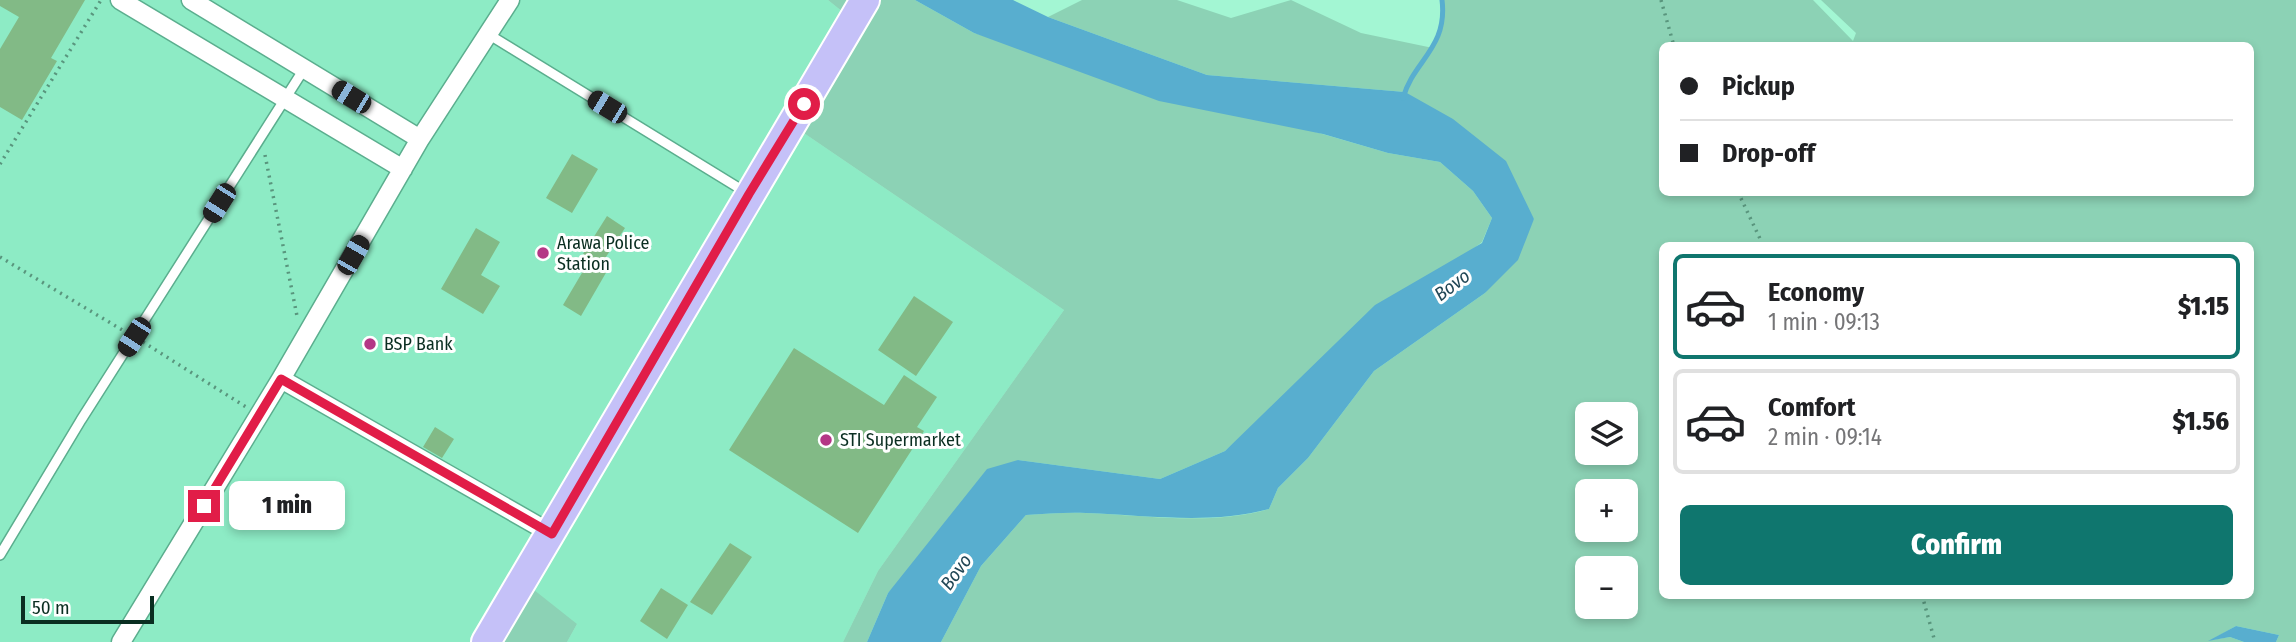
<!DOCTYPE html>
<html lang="en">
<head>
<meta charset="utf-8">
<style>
  body { margin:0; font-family:"Fira Sans Condensed",sans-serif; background:#f2f2f2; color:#202124; height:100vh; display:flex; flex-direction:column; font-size:26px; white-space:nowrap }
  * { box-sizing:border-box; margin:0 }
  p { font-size:23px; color:#757577 }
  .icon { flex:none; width:38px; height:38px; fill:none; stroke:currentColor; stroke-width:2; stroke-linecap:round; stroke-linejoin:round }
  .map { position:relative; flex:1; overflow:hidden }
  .sheet { position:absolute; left:1659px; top:242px; width:595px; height:357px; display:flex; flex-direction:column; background:#fff; border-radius:10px; box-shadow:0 4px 10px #0003 }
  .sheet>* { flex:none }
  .hud { position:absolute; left:1659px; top:42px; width:595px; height:154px; border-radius:10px; box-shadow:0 4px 10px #0003; display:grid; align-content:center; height:154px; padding:0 21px; background:#fff }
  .buttons { position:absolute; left:1575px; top:402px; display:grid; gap:14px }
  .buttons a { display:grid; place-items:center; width:63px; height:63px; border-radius:10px; background:#fff; box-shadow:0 4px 10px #0003; font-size:35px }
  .scale { position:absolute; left:21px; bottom:18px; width:133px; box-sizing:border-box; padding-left:7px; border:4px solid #0a2e21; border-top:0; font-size:19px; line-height:24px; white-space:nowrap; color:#0a2e21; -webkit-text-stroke:5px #fff; paint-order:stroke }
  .end { position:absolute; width:32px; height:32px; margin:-16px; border:9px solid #e11d48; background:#fff; box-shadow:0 0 0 4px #fff }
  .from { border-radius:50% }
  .bubble { position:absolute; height:49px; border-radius:10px; background:#fff; box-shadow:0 4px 10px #0003; font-size:23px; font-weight:800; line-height:49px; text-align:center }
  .car { position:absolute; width:21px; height:42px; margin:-21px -10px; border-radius:9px; box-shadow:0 0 5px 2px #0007; background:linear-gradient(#222 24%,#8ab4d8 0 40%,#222 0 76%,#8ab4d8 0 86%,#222 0) }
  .hud b { display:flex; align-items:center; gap:24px; height:66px; font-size:26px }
  .hud b+b { border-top:2px solid #e0e0e0 }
  .hud i { width:18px; height:18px; background:#202124 }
  ul { padding:12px 0 0; list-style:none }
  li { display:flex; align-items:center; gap:21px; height:105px; margin:0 14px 10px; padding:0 7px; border:4px solid #e0e0e0; border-radius:10px }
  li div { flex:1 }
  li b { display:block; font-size:26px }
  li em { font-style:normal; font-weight:800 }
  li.selected { border-color:#0f766e }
  li>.icon { width:63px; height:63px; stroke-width:1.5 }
  .primary-button { display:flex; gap:14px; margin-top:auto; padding:14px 21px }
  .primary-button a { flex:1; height:80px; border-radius:10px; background:#0f766e; color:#fff; font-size:28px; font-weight:800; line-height:80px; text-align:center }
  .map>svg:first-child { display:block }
  .built { fill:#8debc5 }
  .green { fill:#8cd2b5; fill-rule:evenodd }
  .water { fill:#58aecf }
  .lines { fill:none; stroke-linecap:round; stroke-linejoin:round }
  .stream { stroke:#58aecf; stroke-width:5 }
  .building { fill:#82ba86 }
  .service-casing { stroke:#5bae8e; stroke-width:12 }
  .minor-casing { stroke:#5bae8e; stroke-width:21 }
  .primary-casing { stroke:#fff; stroke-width:32 }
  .path { stroke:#59957d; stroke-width:3.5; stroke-dasharray:2 5; stroke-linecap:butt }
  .service { stroke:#fff; stroke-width:9 }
  .minor { stroke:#fff; stroke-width:18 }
  .primary { stroke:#c5c1f8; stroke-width:28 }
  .route { stroke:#e11d48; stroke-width:9 }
  .poi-dot { fill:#b43786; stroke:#fff; stroke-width:2.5 }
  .labels { text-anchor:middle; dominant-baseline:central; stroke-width:6; stroke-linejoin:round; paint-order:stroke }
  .poi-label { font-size:18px; fill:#0a2e21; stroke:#fff; text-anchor:start }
  .water-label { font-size:19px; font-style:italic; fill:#214756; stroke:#fff }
</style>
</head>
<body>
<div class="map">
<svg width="2296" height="642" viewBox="0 0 2296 642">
  <rect width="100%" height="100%" fill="#a3f6d3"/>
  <path class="built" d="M0,0h828l26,21 -62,104 272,185 -186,261 -35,71h-276l10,-18 -91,18h-486z"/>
  <path class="green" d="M828,0h87l59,33 414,120 52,9 33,29 19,27 -10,24 -197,154 -60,55 -65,28 -142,-19 -130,133 -21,49h-24l35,-71 186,-261 -272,-185 62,-104z
    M1082,0h95l54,18 60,-18 70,33 72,15 11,-32 -2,-16h371l40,41 3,-8 -35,-33h475v642h-20l3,-7 -43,-9 -25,14 19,-3 14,5h-1303l40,-76 45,-51c20,-1 40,-3 59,-2 60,2 126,13 184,-4l9,-21 30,-30 66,-87 111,-78 49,-74 -129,-127 -198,-17 -159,-58zM1662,46h588v146h-588zM1662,245h588v350h-588zM1587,415h39v38h-39zM1587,492h39v38h-39zM1587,569h39v38h-39z
    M524,582l53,42 -10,18h-81z"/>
  <path class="water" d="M915,0h98l35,17 159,58 198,17 48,27 53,42 28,58 -16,41 -33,33 -111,78 -66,87 -30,30 -9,21c-58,16 -124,6 -183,4 -20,-1 -40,1 -60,2l-45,51 -40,76h-74l21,-49 99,-124 31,-9 142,19 65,-28 150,-146 107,-62 10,-25 -19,-27 -33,-29 -52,-9 -65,-19 -164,-33 -185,-68z
    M2236,626l43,9 -3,7h-32l-14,-5 -22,4z"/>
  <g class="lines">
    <path class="stream" d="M1403,98c10,-37 45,-50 39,-98"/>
  </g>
  <path class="building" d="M0,0h85l-34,58 6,3 -35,59 -22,-13v-58l19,-32 -19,-11z
    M572,154l26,15 -26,44 -26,-15z
    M607,216l18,12 -25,38 -17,-12z
    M476,228l24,14 -19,33 19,11 -17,28 -42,-25z
    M589,261l18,10 -26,45 -18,-11z
    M914,296l39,26 -37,54 -38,-26z
    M794,348l90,57 20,-30 33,22 -20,30 7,4 -66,102 -129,-83z
    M435,427l19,12 -12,19 -19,-11z
    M730,543l22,14 -40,58 -22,-13z
    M661,588l27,17 -21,34 -27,-18z"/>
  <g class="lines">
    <defs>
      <path id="service" d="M488,34l259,159
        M0,555l81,-135 223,-351"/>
      <path id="minor" d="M120,0l283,169
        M191,0l229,139
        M281,379l271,155
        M121,642l160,-263 139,-240 90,-139"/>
      <path id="primary" d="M486,642l379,-642"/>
    </defs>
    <use href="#service" class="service-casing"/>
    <use href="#minor" class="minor-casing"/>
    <use href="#primary" class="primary-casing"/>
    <path class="path" d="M1661,0l13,46
      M265,155l32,161
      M0,164l101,-164
      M1738,192l25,53
      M0,257l124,74
      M143,342l103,65
      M1922,595l13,47"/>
    <use href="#service" class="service"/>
    <use href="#minor" class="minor"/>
    <use href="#primary" class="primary"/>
  </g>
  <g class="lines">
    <path class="route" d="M204,506l77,-127 271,155 197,-340 55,-90"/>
  </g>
  <g class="poi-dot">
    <circle cx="543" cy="253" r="7"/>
    <circle cx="370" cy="344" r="7"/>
    <circle cx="826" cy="440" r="7"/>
  </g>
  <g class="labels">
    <g class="poi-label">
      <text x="557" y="243">Arawa Police<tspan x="557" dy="21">Station</tspan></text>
      <text x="384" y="344">BSP Bank</text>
      <text x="840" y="440">STI Supermarket</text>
    </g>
    <g class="water-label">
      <text transform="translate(1452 285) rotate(-37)">Bovo</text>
      <text transform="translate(956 572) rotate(-54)">Bovo</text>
    </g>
  </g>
</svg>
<div class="buttons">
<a><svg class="icon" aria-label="layers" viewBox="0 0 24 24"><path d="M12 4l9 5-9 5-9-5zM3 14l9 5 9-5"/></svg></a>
<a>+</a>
<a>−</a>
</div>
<div class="scale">50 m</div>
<i class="end from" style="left:804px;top:104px"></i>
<i class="end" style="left:204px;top:506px"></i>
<div class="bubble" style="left:229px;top:481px;width:116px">1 min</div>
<i class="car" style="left:351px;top:97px;rotate:301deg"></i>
<i class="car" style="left:607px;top:107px;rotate:301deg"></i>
<i class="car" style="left:219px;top:203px;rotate:212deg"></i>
<i class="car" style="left:353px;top:255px;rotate:30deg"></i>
<i class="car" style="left:134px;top:337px;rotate:213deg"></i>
<div class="hud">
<b><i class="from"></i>Pickup</b>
<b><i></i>Drop-off</b>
</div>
<section class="sheet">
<ul>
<li class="selected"><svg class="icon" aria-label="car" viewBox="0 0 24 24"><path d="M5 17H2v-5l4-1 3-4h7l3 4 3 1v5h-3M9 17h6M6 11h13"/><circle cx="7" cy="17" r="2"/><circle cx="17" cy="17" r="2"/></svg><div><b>Economy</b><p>1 min · 09:13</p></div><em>$1.15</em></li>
<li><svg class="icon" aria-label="car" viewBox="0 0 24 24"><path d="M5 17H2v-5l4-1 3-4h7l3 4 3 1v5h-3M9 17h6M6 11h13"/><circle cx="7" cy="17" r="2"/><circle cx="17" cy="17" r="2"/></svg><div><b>Comfort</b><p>2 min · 09:14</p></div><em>$1.56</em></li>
</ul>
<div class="primary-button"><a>Confirm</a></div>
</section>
</div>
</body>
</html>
